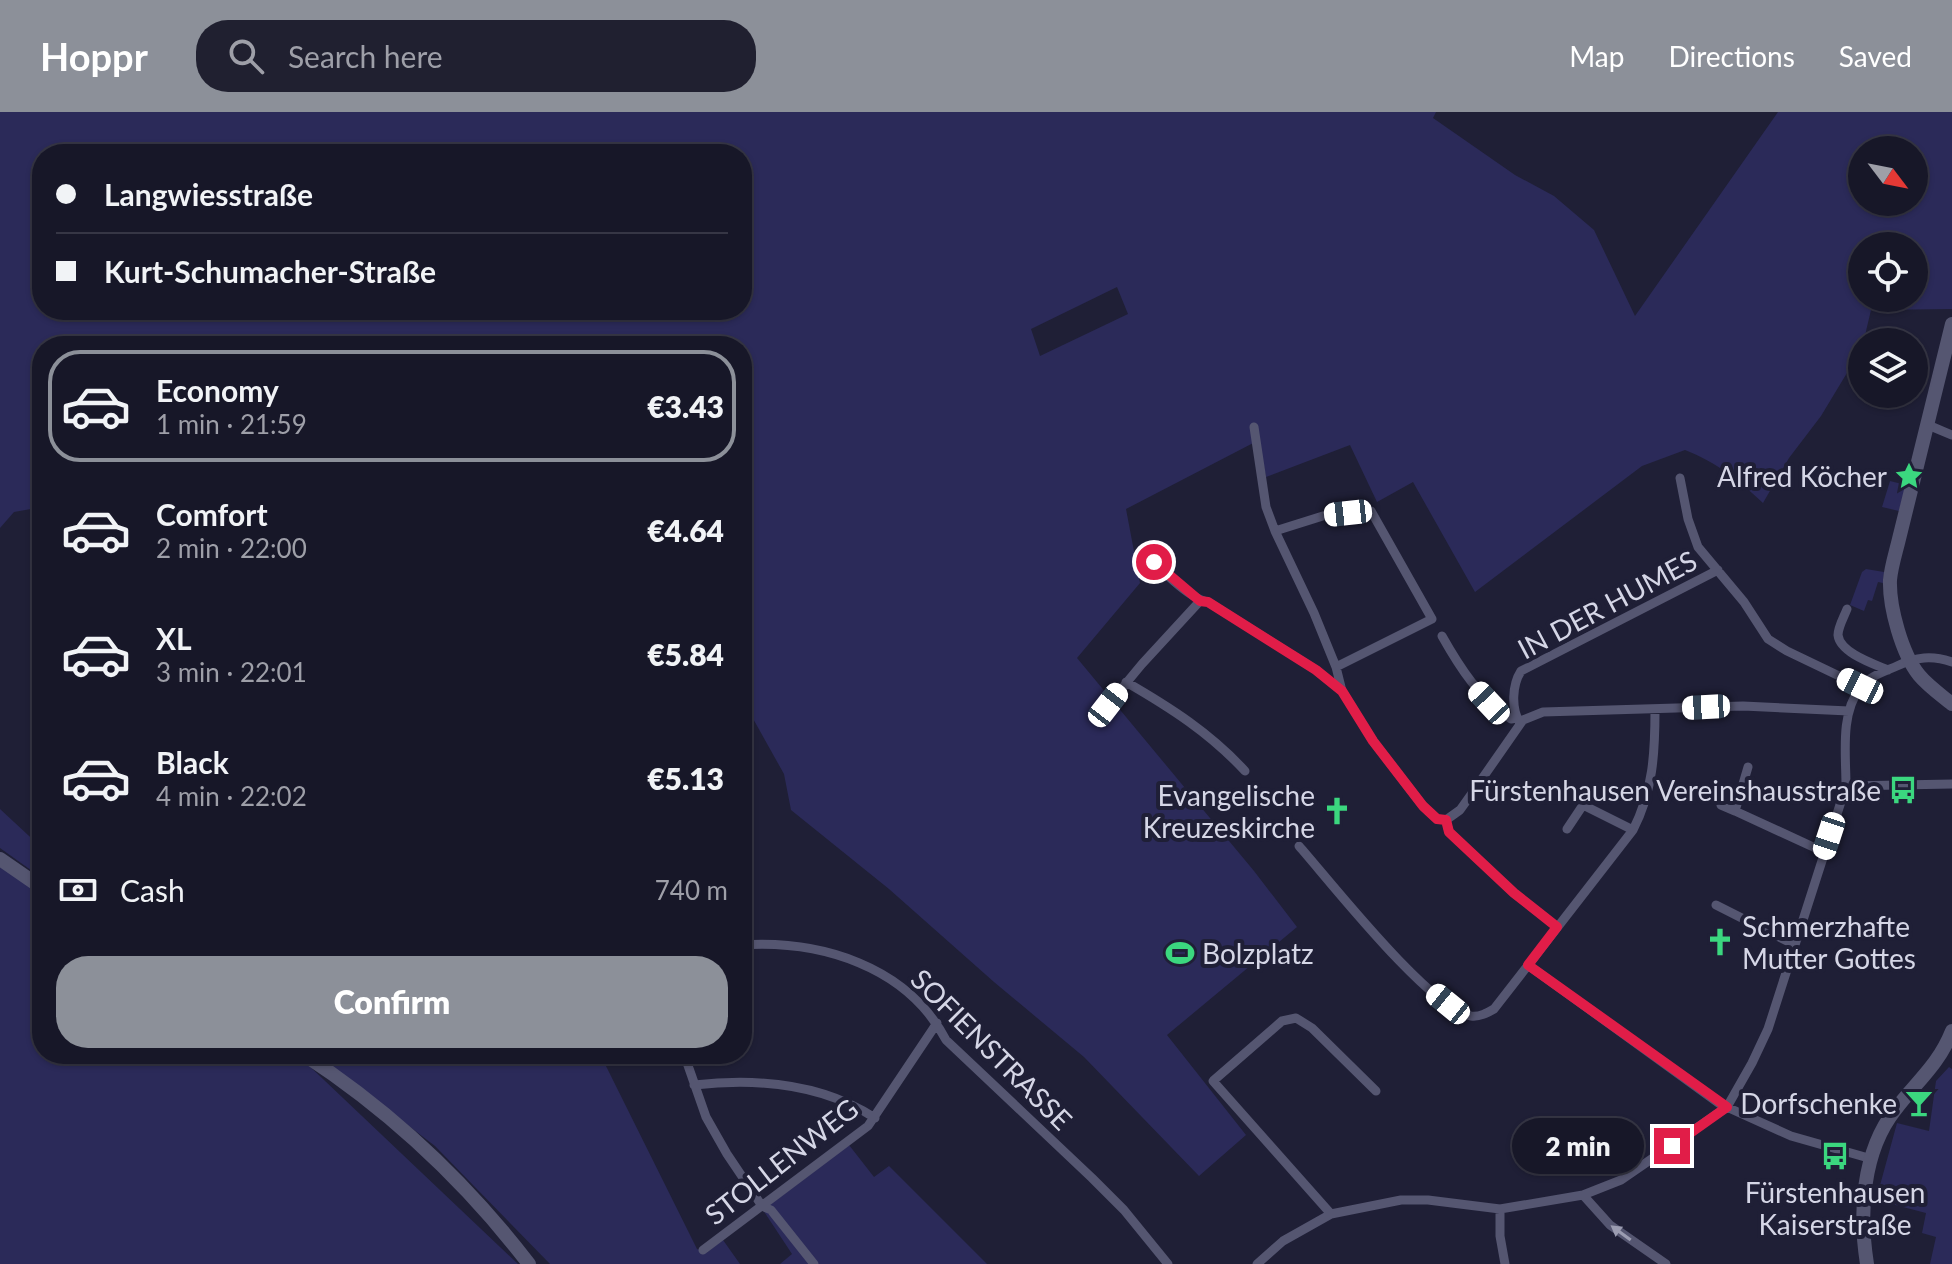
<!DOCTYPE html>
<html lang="en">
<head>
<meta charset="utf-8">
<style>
  body { margin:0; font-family:Lato,sans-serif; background:#202030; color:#f1f3f6; height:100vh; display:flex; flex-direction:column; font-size:30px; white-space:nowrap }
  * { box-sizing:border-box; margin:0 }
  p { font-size:26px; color:#9e9fa8 }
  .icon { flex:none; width:44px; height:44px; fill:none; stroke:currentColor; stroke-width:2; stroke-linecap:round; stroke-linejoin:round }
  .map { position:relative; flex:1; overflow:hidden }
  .side { position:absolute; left:32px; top:224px; width:720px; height:728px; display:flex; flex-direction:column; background:#171728; border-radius:32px; box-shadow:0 2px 6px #0004,0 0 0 2px #363645 }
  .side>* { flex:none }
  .hud { position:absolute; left:32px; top:32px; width:720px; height:176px; border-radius:32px; box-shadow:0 2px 6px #0004,0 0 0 2px #363645; display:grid; align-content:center; height:176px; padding:0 24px; background:#171728 }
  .needle { width:52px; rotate:122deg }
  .controls { position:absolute; left:1848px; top:24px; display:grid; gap:16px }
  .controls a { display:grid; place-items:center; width:80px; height:80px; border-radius:50%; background:#171728; box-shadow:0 2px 6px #0004,0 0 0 2px #363645; font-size:40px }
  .end { position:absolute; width:36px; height:36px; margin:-18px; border:10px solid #e11d48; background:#fff; box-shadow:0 0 0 4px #fff }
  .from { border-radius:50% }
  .bubble { position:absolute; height:56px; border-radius:28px; background:#171728; box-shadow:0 2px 6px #0004,0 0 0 2px #363645; font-size:26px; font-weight:800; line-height:56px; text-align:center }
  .car { position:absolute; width:24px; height:48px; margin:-24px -12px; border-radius:10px; box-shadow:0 0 6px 2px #0007; background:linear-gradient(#fff 24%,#345 0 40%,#fff 0 76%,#345 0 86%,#fff 0) }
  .hud b { display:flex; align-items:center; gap:28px; height:76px; font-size:30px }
  .hud b+b { border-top:2px solid #363645 }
  .hud i { width:20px; height:20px; background:#f1f3f6 }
  ul { padding:14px 0 0; list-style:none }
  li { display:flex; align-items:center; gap:24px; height:112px; margin:0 16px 12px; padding:0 8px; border:4px solid transparent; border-radius:32px }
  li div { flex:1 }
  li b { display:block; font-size:30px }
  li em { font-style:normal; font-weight:800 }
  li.selected { border-color:#8c9099 }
  li>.icon { width:72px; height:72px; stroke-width:1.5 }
  .pay { display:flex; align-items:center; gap:20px; height:88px; padding:0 24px; font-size:30px }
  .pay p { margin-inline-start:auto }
  .cta { display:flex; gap:16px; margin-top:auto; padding:16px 24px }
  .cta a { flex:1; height:92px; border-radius:32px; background:#8c9099; color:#fff; font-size:32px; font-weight:800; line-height:92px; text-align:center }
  header { display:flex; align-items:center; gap:48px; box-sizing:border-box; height:112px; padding:0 40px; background:#8c9099; color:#fff }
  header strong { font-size:38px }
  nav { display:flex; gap:44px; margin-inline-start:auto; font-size:28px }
  .search { width:560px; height:72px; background:#202030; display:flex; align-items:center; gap:20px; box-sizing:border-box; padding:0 28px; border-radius:32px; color:#9e9fa8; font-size:30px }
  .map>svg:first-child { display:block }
  .green { fill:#2b2a59; fill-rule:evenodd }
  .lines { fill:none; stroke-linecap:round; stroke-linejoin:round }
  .street { stroke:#555671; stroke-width:9 }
  .secondary { stroke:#555671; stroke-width:14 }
  .oneway { fill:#9b9cb1 }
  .route { stroke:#e11d48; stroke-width:10 }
  .labels { text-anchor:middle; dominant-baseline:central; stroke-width:8; stroke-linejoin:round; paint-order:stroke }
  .poi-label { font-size:28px; fill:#d5d6e6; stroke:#1f1f36; text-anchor:end }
  .street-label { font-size:28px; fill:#d5d6e6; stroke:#1f1f36 }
</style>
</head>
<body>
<header>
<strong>Hoppr</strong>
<div class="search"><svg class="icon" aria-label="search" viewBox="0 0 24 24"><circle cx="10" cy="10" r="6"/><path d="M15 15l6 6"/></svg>Search here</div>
<nav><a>Map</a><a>Directions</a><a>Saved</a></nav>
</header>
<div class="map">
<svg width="1952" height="1152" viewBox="0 0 1952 1152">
  <rect width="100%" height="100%" fill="#1f1f36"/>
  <path class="green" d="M0,0h1436l-3,6 82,57 39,21 40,34 41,86 143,-204h174v197l-81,1 -9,38 -41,68 -32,42 -26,45c-26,-24 -45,-40 -78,-53l-43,16 -167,126 -62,-110 -36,20 -27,-57 -84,32 -7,-37 -133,69 14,74 -63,75 177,213 43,56 -130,108 79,100 -47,41 -115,-119 -90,-75 -105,-93 -98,-79 -7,-36 -42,-75v-353h-700v161l-28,5 -14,16zM1862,38h52v52h-52zM42,42h700v156h-700zM1862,134h52v52h-52zM1117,175l11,27 -88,42 -9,-27z
    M1890,369l16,4 -7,26 -17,-4z
    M1866,457l18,3 -1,11 -5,-1 -6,19 -4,-1 -4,11 -14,-6 12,-33z
    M0,697l42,39v30l-42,-30z
    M0,752l42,27v163h251l11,7 214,203h-518z
    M315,942h285l97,195 9,4 17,-13 17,24h-190l-115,-118z
    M1949,955l3,2v195h-22l6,-27 -14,-4 4,-20 -50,-13 21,-77 32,8 7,-50z
    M849,1033l25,32 15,-11 98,98h-207l12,-10 -29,-44z"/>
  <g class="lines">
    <path class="street" d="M1928,313l24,10
      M1254,315l12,80 9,24 39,82 22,54 6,24 31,50 50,65 14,13 9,1
      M1680,366l8,41 10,28 46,55 24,37 19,12 73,35
      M1275,419l51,-16 45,-4 61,108 -96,48
      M1141,438c15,14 48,50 67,52l108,68 26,21
      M1847,497c-3,8 -9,18 -9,26 2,18 36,29 50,35
      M1442,524c18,32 38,63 69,83l6,-1
      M1952,550c-20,-7 -36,-5 -55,4 -11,5 -30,11 -37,22 -20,26 -14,67 -14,98l106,-2
      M1126,570c45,26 84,51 119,89
      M1108,593l34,-41 58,-63
      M1520,611c-9,-14 -8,-38 1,-52l197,-101
      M1748,655l-13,44 89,41
      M1721,693l14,6
      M1446,708l14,-10 10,-14 53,-76 20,-8 200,-6 106,5
      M1446,708l3,12 65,61 43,34
      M1567,717l16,-24 50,25
      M1299,734c30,34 132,164 172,170 9,1 16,-3 23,-7l139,-179c20,-39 22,-77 22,-120
      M1716,793l77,39
      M742,833c79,-5 165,21 204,95l146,138 32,32 44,54
      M1528,853l192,139 71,32 81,23
      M684,942l22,63 21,37 35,52 9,4 43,54
      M694,973c62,-7 127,-2 181,33
      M1583,1083l27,30 56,39
      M1500,1097v27l5,28
      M1331,1102l-118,-133 69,-60 14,-3 16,10 64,63
      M703,1138l165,-124 69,-103
      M1257,1152l26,-23 48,-27 70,-14h27l72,9 83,-14 38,-15 106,-73 25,-44 16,-34 78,-243"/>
    <path class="secondary" d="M1952,212l-54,219c-3,12 -7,25 -8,37 -1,27 12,74 29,95 9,11 22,20 33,29
      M0,747l42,29
      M303,942c86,56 163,128 226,210
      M1867,1152c-8,-50 -5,-112 28,-154 21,-28 43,-44 57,-79"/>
  </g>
  <defs><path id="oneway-solid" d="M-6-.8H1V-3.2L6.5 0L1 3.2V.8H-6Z" transform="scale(2)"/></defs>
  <use class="oneway" href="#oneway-solid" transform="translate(1621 1121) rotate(-144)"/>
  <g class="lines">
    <path class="route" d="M1154,450l46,39 8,1 108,68 26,21 31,50 50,65 14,13 9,1 3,12 65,61 43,34 -29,38 199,142 -55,39"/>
  </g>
  <defs>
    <symbol id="sight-bare" viewBox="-9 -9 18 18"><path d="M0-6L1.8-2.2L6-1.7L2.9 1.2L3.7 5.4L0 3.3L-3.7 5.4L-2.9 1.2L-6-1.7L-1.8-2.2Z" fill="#3bd77f" stroke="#1f1f36" stroke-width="2.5" paint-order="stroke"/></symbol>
    <symbol id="bus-bare" viewBox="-9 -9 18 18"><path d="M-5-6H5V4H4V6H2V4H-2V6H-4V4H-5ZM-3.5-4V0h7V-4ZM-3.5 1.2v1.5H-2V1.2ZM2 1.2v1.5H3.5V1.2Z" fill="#3bd77f" stroke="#1f1f36" stroke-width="2.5" paint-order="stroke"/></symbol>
    <symbol id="church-bare" viewBox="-9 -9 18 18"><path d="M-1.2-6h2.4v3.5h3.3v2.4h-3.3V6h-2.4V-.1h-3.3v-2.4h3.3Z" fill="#3bd77f" stroke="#1f1f36" stroke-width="2.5" paint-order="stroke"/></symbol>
    <symbol id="stadium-bare" viewBox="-9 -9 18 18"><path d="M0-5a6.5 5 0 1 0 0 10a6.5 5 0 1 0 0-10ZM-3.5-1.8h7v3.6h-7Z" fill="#3bd77f" stroke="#1f1f36" stroke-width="2.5" paint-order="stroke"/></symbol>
    <symbol id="bar-bare" viewBox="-9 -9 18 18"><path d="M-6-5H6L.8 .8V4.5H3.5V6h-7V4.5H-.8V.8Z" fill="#3bd77f" stroke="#1f1f36" stroke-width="2.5" paint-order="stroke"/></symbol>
  </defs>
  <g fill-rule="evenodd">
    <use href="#sight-bare" x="1889" y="344" width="40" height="40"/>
    <use href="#bus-bare" x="1883" y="658" width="40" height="40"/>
    <use href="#church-bare" x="1317" y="679" width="40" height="40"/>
    <use href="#church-bare" x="1700" y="810" width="40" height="40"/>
    <use href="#stadium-bare" x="1160" y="821" width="40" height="40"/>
    <use href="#bar-bare" x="1899" y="971" width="40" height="40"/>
    <use href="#bus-bare" x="1815" y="1024" width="40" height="40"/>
  </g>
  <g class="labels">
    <g class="poi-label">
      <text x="1887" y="364">Alfred Köcher</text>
      <text x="1881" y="678">Fürstenhausen Vereinshausstraße</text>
      <text x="1315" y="683">Evangelische<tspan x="1315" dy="32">Kreuzeskirche</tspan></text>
      <text x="1742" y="814" text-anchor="start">Schmerzhafte<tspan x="1742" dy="32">Mutter Gottes</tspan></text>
      <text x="1202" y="841" text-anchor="start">Bolzplatz</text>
      <text x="1897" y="991">Dorfschenke</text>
      <text x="1835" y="1080" text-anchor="middle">Fürstenhausen<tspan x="1835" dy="32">Kaiserstraße</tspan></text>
    </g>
    <g class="street-label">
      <text transform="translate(1607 492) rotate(-28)">IN DER HUMES</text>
      <text transform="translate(992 937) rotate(45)">SOFIENSTRASSE</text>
      <text transform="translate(781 1049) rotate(-38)">STOLLENWEG</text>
    </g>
  </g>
</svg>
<div class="controls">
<a><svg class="needle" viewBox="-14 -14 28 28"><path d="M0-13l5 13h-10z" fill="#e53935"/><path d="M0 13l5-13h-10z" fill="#9e9fa8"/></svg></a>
<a><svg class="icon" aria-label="locate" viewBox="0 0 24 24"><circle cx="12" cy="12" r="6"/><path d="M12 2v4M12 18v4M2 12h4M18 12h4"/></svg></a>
<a><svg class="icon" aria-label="layers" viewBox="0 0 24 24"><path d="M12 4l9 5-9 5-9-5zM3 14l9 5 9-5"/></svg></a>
</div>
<i class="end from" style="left:1154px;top:450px"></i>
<i class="end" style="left:1672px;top:1034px"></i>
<div class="bubble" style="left:1512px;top:1006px;width:132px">2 min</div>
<i class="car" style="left:1348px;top:401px;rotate:264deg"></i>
<i class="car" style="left:1860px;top:574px;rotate:296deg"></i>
<i class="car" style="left:1489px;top:591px;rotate:317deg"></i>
<i class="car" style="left:1108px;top:593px;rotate:38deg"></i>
<i class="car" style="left:1706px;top:595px;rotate:267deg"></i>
<i class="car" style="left:1829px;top:724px;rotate:198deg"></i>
<i class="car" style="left:1448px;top:892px;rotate:309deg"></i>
<div class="hud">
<b><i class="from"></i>Langwiesstraße</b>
<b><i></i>Kurt-Schumacher-Straße</b>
</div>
<section class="side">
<ul>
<li class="selected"><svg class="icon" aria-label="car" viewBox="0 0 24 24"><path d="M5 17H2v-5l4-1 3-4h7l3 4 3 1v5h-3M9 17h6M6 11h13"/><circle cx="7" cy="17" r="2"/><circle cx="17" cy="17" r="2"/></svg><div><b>Economy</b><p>1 min · 21:59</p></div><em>€3.43</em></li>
<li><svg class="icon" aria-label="car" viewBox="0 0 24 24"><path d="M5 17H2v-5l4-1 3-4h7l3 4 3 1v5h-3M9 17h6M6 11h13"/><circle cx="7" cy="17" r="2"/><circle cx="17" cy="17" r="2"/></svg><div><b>Comfort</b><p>2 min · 22:00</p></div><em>€4.64</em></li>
<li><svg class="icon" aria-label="car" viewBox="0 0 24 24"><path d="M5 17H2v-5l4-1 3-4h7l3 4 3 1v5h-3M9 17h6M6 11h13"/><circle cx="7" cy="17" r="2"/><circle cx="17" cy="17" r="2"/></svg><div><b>XL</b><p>3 min · 22:01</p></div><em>€5.84</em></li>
<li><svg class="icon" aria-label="car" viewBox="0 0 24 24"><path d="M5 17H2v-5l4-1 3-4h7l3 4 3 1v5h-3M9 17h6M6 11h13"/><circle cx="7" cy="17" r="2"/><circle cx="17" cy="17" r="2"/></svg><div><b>Black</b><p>4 min · 22:02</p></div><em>€5.13</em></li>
</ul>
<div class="pay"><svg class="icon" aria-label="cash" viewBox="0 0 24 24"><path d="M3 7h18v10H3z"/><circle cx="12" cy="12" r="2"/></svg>Cash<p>740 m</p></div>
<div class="cta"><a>Confirm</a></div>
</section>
</div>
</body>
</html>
